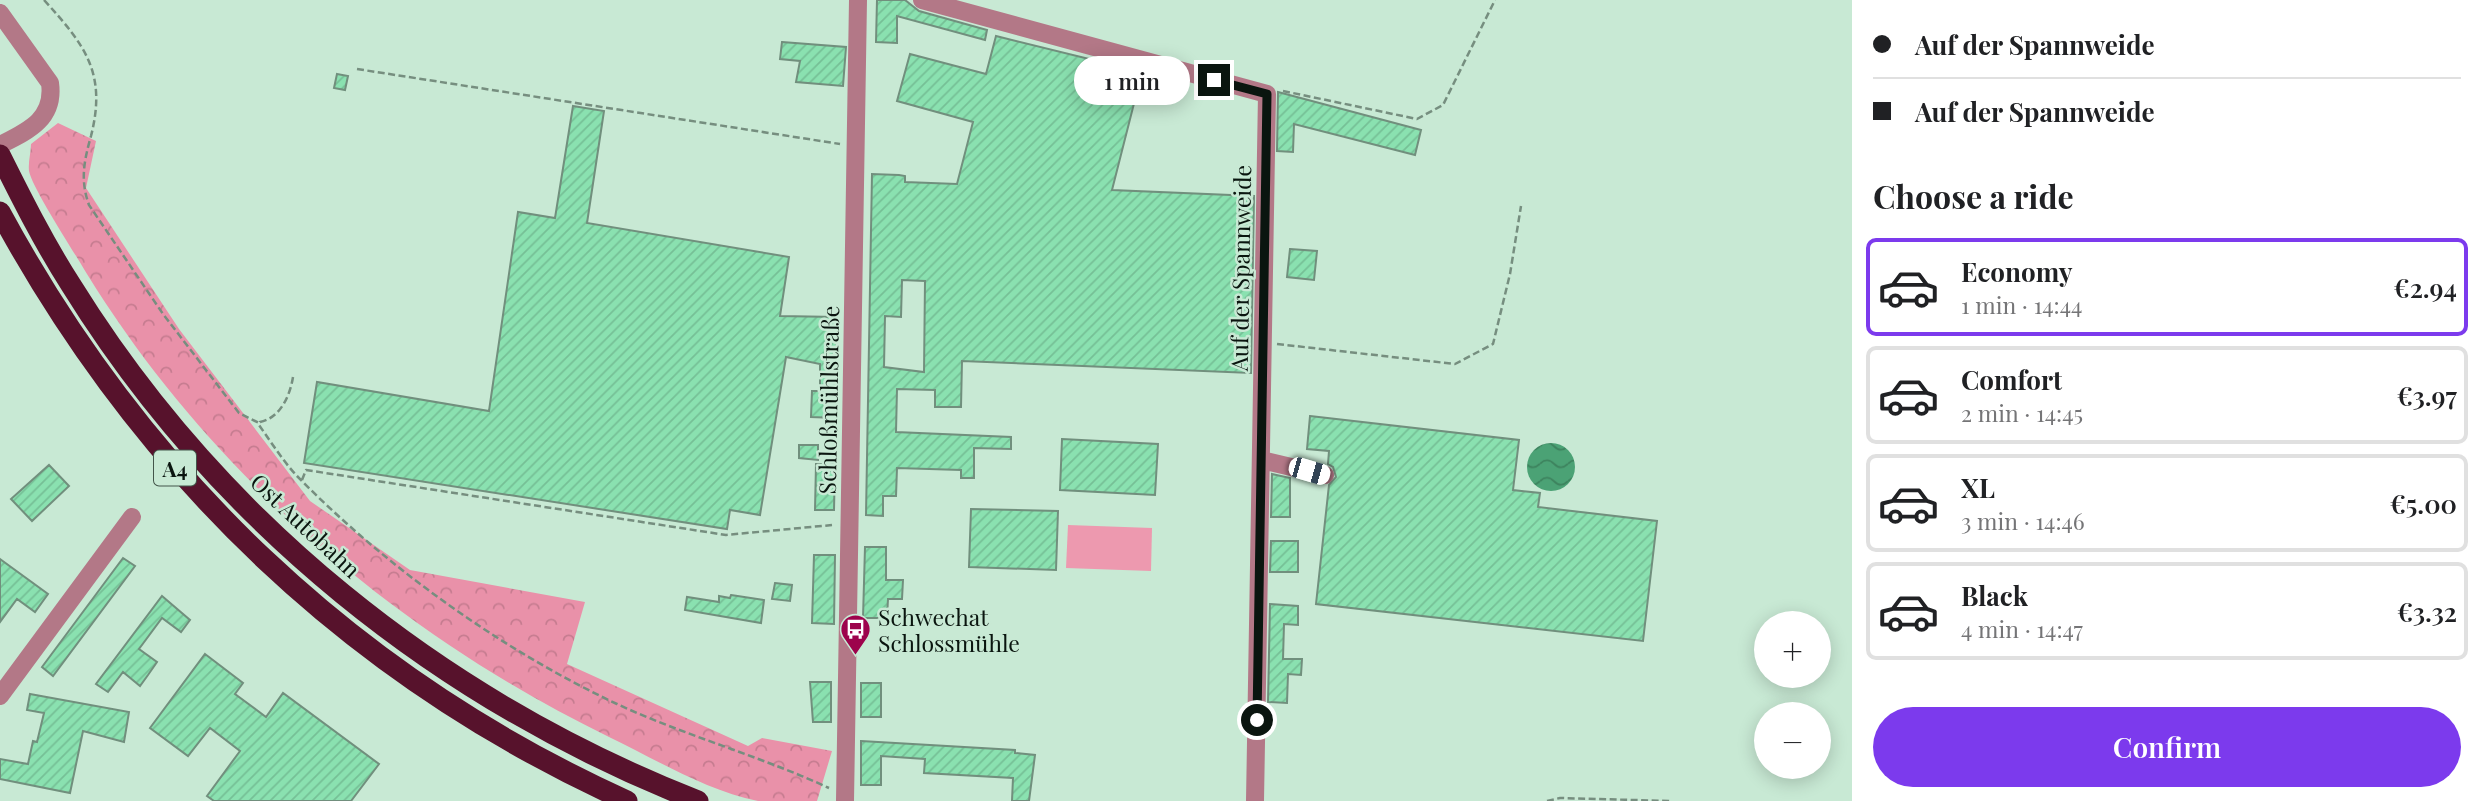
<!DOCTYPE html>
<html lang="en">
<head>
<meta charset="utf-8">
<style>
  body { margin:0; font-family:"Playfair Display",serif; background:#f6f6f6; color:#202124; height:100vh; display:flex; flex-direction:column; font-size:26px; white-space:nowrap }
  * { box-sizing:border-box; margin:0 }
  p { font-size:23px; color:#757577 }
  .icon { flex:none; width:38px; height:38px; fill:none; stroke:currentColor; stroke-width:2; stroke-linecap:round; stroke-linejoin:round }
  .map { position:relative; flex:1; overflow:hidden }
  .drawer { display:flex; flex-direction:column; background:#fff; width:630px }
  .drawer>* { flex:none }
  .banner { display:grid; align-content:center; height:154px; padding:0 21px; background:#fff }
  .fabs { position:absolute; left:1754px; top:611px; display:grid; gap:14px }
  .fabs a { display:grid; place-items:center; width:77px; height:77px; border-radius:50%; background:#fff; box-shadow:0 4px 18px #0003; font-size:35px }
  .end { position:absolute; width:32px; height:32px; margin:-16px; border:9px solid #0a150f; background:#fff; box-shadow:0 0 0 4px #fff }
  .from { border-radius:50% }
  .bubble { position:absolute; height:49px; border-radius:24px; background:#fff; box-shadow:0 4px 18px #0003; font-size:23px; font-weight:600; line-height:49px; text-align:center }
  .car { position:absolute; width:21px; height:42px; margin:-21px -10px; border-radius:9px; box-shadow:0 0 5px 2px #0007; background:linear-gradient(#fff 24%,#345 0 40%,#fff 0 76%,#345 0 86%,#fff 0) }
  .banner b { display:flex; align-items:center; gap:24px; height:66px; font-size:26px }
  .banner b+b { border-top:2px solid #e0e0e0 }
  .banner i { width:18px; height:18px; background:#202124 }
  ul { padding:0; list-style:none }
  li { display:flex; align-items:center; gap:21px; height:98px; margin:0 14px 10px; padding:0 7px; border:4px solid #e0e0e0; border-radius:10px }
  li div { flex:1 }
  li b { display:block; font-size:26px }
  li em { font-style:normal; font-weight:600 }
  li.selected { border-color:#7c3aed }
  li>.icon { width:63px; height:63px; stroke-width:1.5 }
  h2 { padding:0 21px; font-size:32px; line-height:84px }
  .primary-button { display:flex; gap:14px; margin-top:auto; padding:14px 21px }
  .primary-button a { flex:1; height:80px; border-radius:42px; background:#7c3aed; color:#fff; font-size:28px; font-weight:600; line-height:80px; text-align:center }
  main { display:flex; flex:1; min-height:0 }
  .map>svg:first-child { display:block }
  .forest { fill:url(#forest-crowns) }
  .pitch { fill:#ed99af }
  .water { fill:url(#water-waves) }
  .building { fill:url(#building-hatch); stroke:#718f7d; stroke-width:2; fill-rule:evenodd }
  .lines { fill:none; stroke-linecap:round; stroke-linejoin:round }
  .path { stroke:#768e7f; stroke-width:2.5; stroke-dasharray:7 3.5; stroke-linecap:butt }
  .minor { stroke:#b37887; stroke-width:18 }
  .highway { stroke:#57122c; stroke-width:21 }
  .route { stroke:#0a150f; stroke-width:9 }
  .labels { text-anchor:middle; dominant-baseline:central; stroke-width:5; stroke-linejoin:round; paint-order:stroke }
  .shield { fill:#c8e9d4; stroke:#43554a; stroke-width:2 }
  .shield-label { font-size:21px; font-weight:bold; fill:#0a150f }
  .street-label { font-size:23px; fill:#0a150f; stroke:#c8e9d4 }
  .poi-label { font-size:23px; fill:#0a150f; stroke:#c8e9d4; text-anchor:start }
</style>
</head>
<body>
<main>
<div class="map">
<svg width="1852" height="801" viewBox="0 0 1852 801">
  <defs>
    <pattern id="forest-crowns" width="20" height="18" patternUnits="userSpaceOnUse" patternTransform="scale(1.75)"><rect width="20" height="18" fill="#e991a9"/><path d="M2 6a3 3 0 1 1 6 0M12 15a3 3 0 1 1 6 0" fill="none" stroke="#c67c90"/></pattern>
    <pattern id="water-waves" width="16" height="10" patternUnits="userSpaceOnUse" patternTransform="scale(1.75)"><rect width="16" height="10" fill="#4ba275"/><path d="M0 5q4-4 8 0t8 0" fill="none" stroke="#3d835e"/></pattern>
    <pattern id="building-hatch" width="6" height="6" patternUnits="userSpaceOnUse" patternTransform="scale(1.75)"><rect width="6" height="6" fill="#8ae1b0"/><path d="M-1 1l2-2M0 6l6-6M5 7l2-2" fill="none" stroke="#76c096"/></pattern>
  </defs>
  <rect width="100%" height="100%" fill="#c8e9d4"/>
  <path class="forest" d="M58,123l38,18 -10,47 93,141 131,172 100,69 175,32 -18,62 181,82 14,-8 70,13 -15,50c-19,0 -41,0 -59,0 -53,-11 -101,-41 -149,-64 -211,-103 -398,-262 -522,-463 -11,-19 -55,-86 -58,-103 -1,-9 2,-19 2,-27z"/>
  <path class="pitch" d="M1068,525l84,3 -1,43 -85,-3z"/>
  <path class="water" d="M1527 467a24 24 0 1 1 48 0a24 24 0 1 1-48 0Z"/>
  <path class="building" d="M877,0h28l14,11 68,19 -2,10 -88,-24v27l-21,-1z
    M996,36l146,36 -30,118 142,6 -3,177 -289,-12 -1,46h-26v-17l-38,-1 -1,43 115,5v12l-37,-1v30h-13v-8l-64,-2 -1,28h-13v20l-17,-1 6,-341 27,1 6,1v6l52,2 16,-62 -76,-21 13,-47 76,20zM902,280l23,1 -1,91 -40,-5 1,-51 16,1z
    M782,42l64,5 -3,39 -47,-4 4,-21 -20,-2z
    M337,74l11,2 -3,14 -11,-2z
    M1278,92l143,38 -6,25 -121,-31 -1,28 -16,-1z
    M573,106l31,5 -17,112 202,34 -9,59 57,1 -1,101 -25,-1 1,-26h8v-27l-34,-7 -26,158 -30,-5 -3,19 -423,-66 13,-81 172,29 29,-199 37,6z
    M1290,249l27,2 -3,29 -27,-3z
    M1310,416l209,24 -6,50 27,3 -2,14 119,14 -14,120 -327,-37 13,-119 7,-8 -3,-10 -5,-3 1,-13 -22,-2z
    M1062,439l96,5 -3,51 -95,-5z
    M799,445h19v15l-19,-2z
    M816,464h19l-1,46h-19z
    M49,465l20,21 -37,35 -21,-22z
    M1272,474l18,4v39h-19z
    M971,509l87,2 -2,59 -87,-3z
    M1271,541h27v31h-28z
    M865,547h21v33h17l-1,19h-14l-1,19h-24z
    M814,555h21l-1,69 -22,-1z
    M123,558l12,8 -82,110 -11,-9z
    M0,559l48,35 -13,18 -18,-13 -17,23z
    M775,583l17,2 -2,16 -18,-2z
    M731,595l33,5 -3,23 -76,-13 2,-13 32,5v-6l11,2z
    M162,596l28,24 -9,12 -19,-14 -23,31 18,13 -9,13 -8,11 -17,-14 -15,20 -12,-8z
    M1270,604l28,2v19l-14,-1 -1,35h19l-1,16 -13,-1 -1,29 -19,-1z
    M205,654l38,29 -8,11 31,23 17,-24 96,71 -28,37h-137l-7,-5 33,-45 -30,-23 -22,28 -38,-28z
    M810,682h21v40h-18z
    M861,683h20v34h-20z
    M30,694l99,18 -5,30 -41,-11 -13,62 -70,-14v-20l28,5 5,-23 4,1 7,-29 -17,-3z
    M861,741l154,9v3l20,2 -6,46h-17l1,-23 -89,-5 1,-14 -44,-3v29h-20z"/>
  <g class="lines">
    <path class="path" d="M44,0c41,45 63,73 47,136 -7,25 -11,44 -2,69l74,109 76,99 20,10
      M357,69l483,75
      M1283,91l134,28 26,-14 52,-105
      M1277,344l178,20 38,-20 17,-70 11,-68
      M293,377c-3,19 -13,41 -33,45l-1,3c12,17 24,36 38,51 89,91 205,174 320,228 69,32 143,52 212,84
      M302,480l4,-10 420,65 106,-10
      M1547,801l13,-3 111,3"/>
    <path class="minor" d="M922,0l345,94 -12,707
      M0,13l50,70c5,36 -22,48 -50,62
      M1262,460l63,15
      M0,696l132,-179
      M845,801l13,-801"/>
    <path class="highway" d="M0,155c22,44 44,88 71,130 147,237 369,415 627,516
      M0,212c143,264 353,465 627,589"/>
  </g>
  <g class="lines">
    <path class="route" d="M1214,80l53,14 -10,626"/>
  </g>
  <defs>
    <symbol id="bus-pin" viewBox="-11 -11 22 30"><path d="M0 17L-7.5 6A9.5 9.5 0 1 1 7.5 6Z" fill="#9d034c" stroke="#c8e9d4"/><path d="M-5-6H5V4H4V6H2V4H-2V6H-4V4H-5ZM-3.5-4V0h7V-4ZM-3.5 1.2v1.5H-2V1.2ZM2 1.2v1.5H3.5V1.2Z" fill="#fff"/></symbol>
  </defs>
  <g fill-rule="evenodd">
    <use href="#bus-pin" x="838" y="612" width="35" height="47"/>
  </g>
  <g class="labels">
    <rect class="shield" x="154" y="450.5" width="42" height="35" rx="5"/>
    <g class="shield-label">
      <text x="175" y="468">A4</text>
    </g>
    <g class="street-label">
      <text transform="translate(1240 268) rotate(-89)">Auf der Spannweide</text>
      <text transform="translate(828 400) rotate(-89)">Schloßmühlstraße</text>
      <text transform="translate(306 525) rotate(43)">Ost Autobahn</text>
    </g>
    <g class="poi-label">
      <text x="878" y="616">Schwechat<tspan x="878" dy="26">Schlossmühle</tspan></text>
    </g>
  </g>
</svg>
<div class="fabs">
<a>+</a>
<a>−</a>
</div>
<i class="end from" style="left:1257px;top:720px"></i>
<i class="end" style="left:1214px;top:80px"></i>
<div class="bubble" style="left:1074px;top:56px;width:116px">1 min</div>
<i class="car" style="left:1309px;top:471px;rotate:106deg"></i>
</div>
<section class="drawer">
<div class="banner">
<b><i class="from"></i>Auf der Spannweide</b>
<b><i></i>Auf der Spannweide</b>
</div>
<h2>Choose a ride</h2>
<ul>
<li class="selected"><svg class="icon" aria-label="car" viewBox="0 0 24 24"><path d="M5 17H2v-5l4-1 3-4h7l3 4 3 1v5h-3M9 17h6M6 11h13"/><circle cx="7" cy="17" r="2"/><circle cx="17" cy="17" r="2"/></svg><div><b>Economy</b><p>1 min · 14:44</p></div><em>€2.94</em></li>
<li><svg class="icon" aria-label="car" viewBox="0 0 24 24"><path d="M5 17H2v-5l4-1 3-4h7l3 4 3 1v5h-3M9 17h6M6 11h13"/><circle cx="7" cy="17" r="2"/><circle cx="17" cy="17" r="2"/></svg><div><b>Comfort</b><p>2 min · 14:45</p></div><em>€3.97</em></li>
<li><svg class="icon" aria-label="car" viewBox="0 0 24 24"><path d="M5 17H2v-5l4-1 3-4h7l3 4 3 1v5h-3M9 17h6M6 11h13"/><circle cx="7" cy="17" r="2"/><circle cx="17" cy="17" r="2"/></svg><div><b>XL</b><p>3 min · 14:46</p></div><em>€5.00</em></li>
<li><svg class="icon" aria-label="car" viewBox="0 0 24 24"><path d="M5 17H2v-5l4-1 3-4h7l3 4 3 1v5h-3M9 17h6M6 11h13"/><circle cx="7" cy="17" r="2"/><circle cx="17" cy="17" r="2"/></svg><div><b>Black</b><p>4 min · 14:47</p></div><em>€3.32</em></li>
</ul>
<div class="primary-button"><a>Confirm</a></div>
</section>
</main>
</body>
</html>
